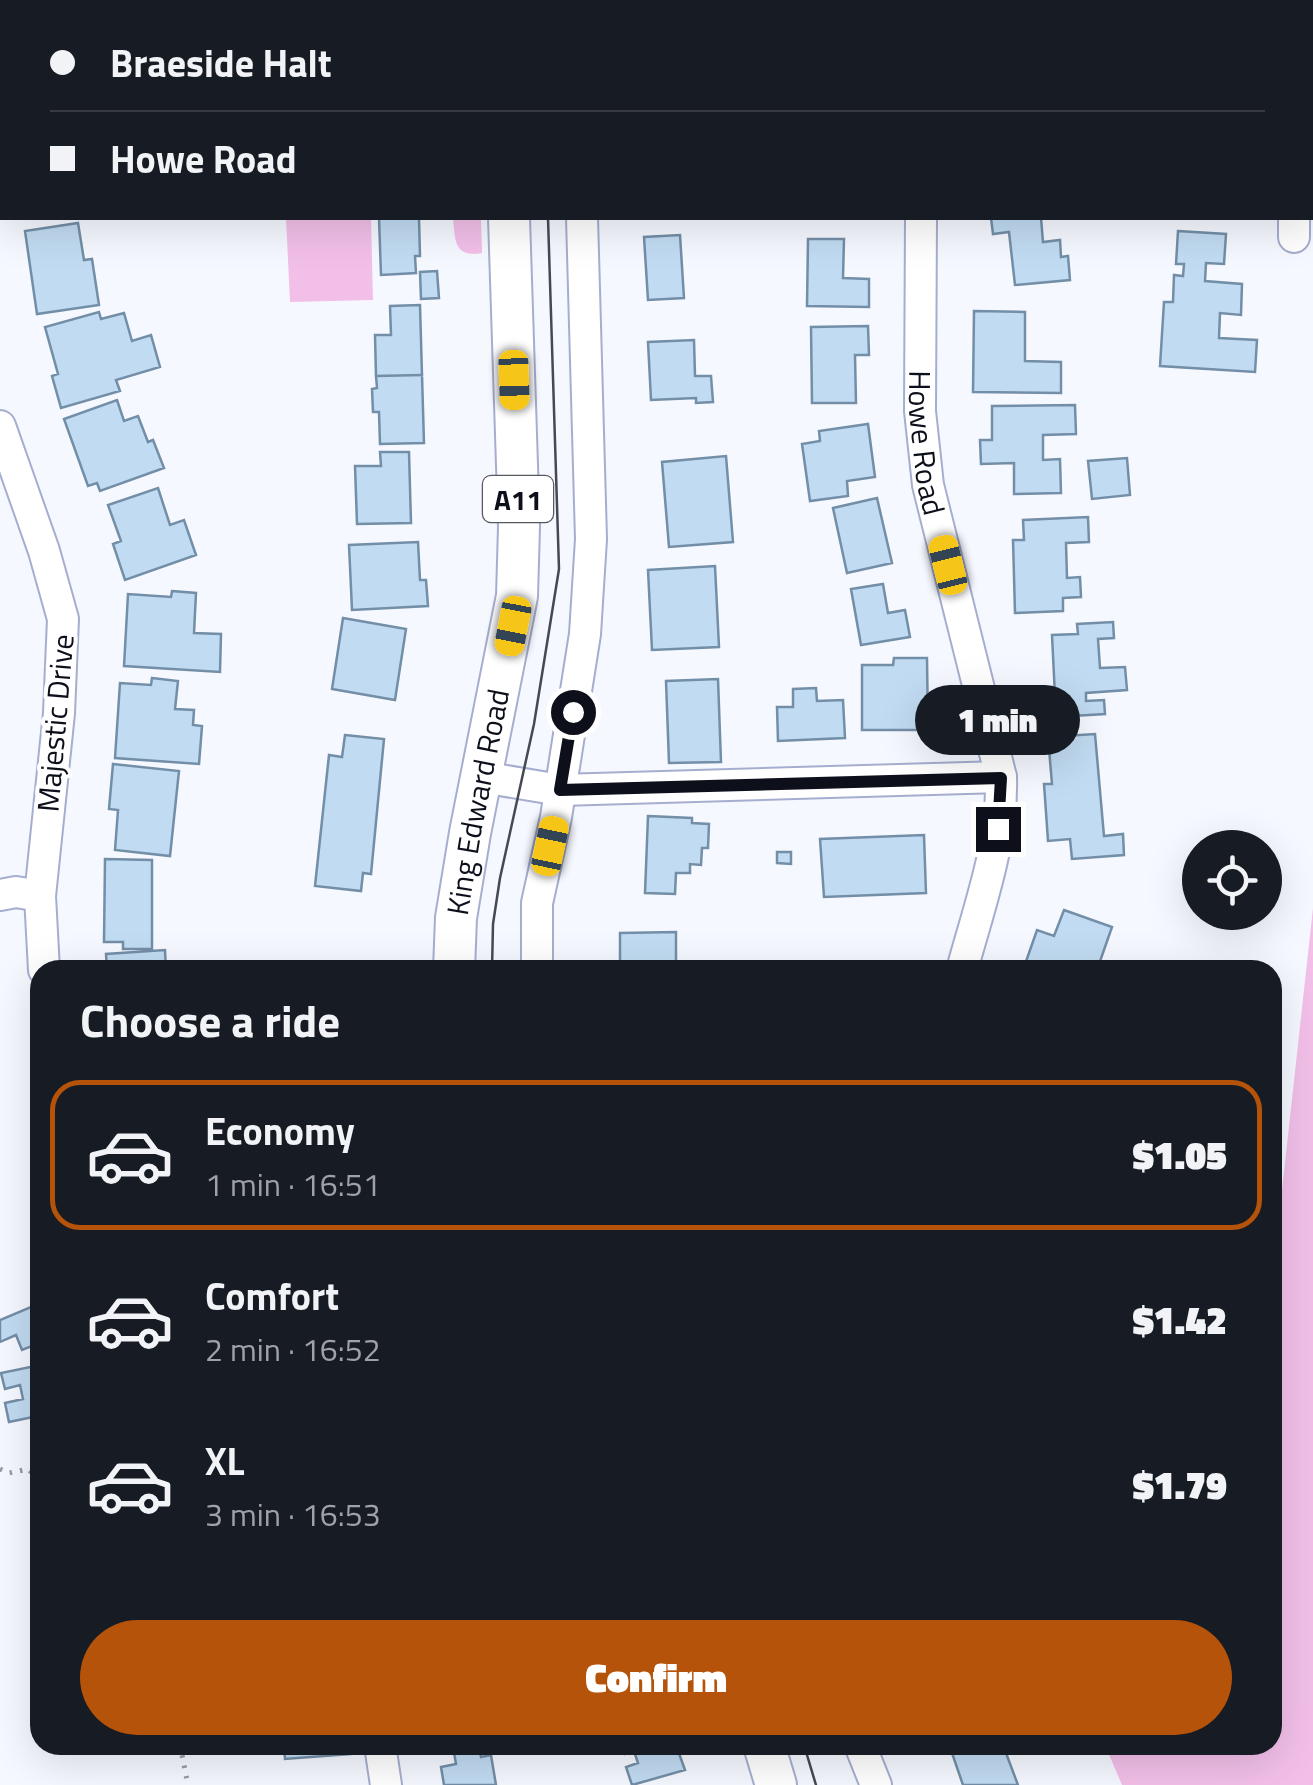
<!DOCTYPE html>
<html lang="en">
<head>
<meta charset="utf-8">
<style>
  body { margin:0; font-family:"Titillium Web",sans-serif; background:#242831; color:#f1f3f6; height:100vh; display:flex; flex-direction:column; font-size:38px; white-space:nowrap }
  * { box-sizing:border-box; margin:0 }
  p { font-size:32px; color:#9ea1a6 }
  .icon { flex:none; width:55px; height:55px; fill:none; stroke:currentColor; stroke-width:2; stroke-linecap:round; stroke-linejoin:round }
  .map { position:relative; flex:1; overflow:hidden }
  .side { position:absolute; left:30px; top:960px; width:1252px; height:795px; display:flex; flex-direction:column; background:#171b24; border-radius:30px; box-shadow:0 10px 40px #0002 }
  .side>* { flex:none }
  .guide { position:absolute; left:0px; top:0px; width:1315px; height:220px; box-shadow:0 10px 40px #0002; display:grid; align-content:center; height:220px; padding:0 50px; background:#171b24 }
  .controls { position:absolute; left:1182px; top:830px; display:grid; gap:20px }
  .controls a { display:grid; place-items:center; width:100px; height:100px; border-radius:50%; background:#171b24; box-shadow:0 10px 40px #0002; font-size:50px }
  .end { position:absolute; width:45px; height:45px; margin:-22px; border:12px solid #0d101b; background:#fff; box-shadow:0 0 0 5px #fff }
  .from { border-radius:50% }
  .bubble { position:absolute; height:70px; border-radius:35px; background:#171b24; box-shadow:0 10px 40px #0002; font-size:32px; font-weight:800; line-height:70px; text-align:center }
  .car { position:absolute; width:30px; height:60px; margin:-30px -15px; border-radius:12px; box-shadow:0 0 8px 2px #0007; background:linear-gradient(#f5c518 24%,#345 0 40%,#f5c518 0 76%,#345 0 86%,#f5c518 0) }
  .guide b { display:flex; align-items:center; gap:35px; height:95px; font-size:38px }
  .guide b+b { border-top:2px solid #363941 }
  .guide i { width:25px; height:25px; background:#f1f3f6 }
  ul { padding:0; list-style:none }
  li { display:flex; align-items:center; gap:30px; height:150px; margin:0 20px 15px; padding:0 30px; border:5px solid transparent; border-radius:30px }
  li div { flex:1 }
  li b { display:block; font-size:38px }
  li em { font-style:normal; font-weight:800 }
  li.on { border-color:#b45309 }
  li>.icon { width:90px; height:90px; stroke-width:1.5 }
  h2 { padding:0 50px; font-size:45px; line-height:120px }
  .primary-button { display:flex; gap:20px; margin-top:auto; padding:20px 50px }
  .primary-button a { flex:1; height:115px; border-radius:60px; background:#b45309; color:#fff; font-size:40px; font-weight:800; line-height:115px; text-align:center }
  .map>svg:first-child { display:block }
  .green { fill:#f2bfe9 }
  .building { fill:#c1dbf2; stroke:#738ea7; stroke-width:2.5 }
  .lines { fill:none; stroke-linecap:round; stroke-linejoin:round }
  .minor-casing { stroke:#a6aecf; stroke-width:34 }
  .major-casing { stroke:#a6aecf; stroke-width:44 }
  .path { stroke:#999ba4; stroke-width:5; stroke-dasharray:2.5 8; stroke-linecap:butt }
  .minor { stroke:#fff; stroke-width:30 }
  .major { stroke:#fff; stroke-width:40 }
  .tram { stroke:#464953; stroke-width:2.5 }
  .route { stroke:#0d101b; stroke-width:12 }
  .labels { text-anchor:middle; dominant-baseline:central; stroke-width:8; stroke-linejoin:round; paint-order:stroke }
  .shield { fill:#fff; stroke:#56585f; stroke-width:2.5 }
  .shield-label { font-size:28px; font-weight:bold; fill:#0d101b }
  .street-label { font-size:30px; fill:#0d101b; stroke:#fff }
</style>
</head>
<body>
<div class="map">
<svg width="1313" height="1785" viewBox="0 0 1313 1785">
  <rect width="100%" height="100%" fill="#f6f8ff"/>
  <path class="green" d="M286,218h85l2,82 -83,2z
    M453,218h28l1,35c-28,5 -27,-13 -29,-35z
    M1313,908v877h-191l-17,-40h167v-464z"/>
  <path class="building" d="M63,0h120v2h-120z
    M212,0h89v2h-89z
    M1164,0h78l-78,2z
    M379,218h40l1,38h-5l1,17 -35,2z
    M991,218h50l2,24 17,-2 1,17 7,-1 2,24 -55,5 -6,-53 -16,2z
    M78,223l6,37 8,-1 7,46 -62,9 -12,-83z
    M1178,231l48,3 -2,30 -18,-1 -1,18 37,3 -1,31 -21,-2 -1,25 38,2 -2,32 -95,-6 4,-64h9l1,-27 9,1 1,-12h-8z
    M680,235l4,63 -36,2 -4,-63z
    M808,239h36l-1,39 26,1v28l-62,-1z
    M437,271l2,27 -18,1 -1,-27z
    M420,305l2,70 -46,1 -1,-41h16l-1,-29z
    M974,311l51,1v49l36,1v31l-88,-1z
    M99,312l2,7 23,-6 8,28 19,-6 9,32 -44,13 4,11 -59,17 -9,-32 6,-2 -13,-47z
    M868,326l1,29h-14l1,48h-44l-1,-76z
    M694,340l1,36h16l2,26 -17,1v-5l-45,2 -3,-58z
    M422,375l2,68 -44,1 -1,-32h-6l-1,-23 5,-1 -1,-12z
    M117,400l7,21 14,-5 10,26 5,-2 11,28 -64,23 -3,-8 -9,3 -24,-67z
    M1075,405l1,29 -33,1v25l17,-1 1,34 -47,1v-31l-33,1 -1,-24h12v-34z
    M868,424l7,53 -28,4 1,15 -38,5 -8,-57 18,-3 -1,-10z
    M380,452h29l2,71 -54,1 -2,-58h26z
    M726,456l7,86 -64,5 -7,-85z
    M1127,458l3,37 -38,4 -4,-38z
    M158,488l12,37 14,-5 12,35 -71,25 -12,-36 8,-3 -13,-36z
    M877,498l15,65 -45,10 -14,-65z
    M1088,517l1,25 -23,1 1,35 13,-1 1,20 -18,1v13l-48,2 -2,-73h11l-1,-20z
    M418,542l2,38h6l2,26 -76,4 -3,-65z
    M715,566l4,81 -67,3 -4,-80z
    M883,584l5,29 17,-3 5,27 -49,8 -10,-56z
    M172,591l24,2 -2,40 27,1 -1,38 -96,-6 4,-72 43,3z
    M343,618l63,11 -11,71 -63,-11z
    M1113,622l1,16 -16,1 2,29 25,-1 2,23 -41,3v8l18,-1 1,14 -49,3 -4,-82 26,-1 -1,-10z
    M894,658h33l1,72h-66v-65h31z
    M152,678l26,3 -3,28 19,1 -1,15 9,1 -3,38 -84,-6 5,-75 31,2z
    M718,679l3,83 -52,1 -3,-82z
    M816,688l1,13 26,-1 2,38 -67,3 -1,-34h16v-18z
    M1095,734l9,102 19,-2 1,21 -52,4 -2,-20 -22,2 -4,-57h8l-4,-47z
    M345,735l39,4 -13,135 -8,-1 -2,18 -46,-5 14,-131 13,2z
    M113,764l66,7 -9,85 -55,-6 3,-40 -9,-1z
    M648,816l44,2v5l17,1 -1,24h-6l-1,17 -11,-1v9h-14l-1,21 -30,-1z
    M924,835l2,58 -102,4 -4,-58z
    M777,852h14v12l-14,-1z
    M105,859l47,1v89h-29v-7h-19z
    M1064,910l48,17 -15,43h-74l14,-40 17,6z
    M676,932v38h-56v-37z
    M165,950l1,20h-59l-1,-16z
    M300,964l61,5v1h-62z
    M38,1304l2,39 -18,7 -6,-15 -16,7v-22z
    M40,1365v72l-3,1 -4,-21 -24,5 -4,-19 18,-4 -3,-14 -15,4 -4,-16z
    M284,1745h65l1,9 -65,5z
    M479,1745l2,12 10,-2 5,30h-52l-3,-18 15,-3 -3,-17z
    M623,1745h53l9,25 -53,15 -6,-18 12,-4 -4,-12 -9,3z
    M973,1745h30l15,40h-55l-11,-32z"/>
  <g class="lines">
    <defs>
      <g id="minor">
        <path d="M573,0v2"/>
        <path d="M912,0v2"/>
        <path d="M1298,0l1,2"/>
        <path id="s1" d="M921,218l-1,193 8,74 73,292c2,66 -22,130 -39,193"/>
        <path d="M1294,237v-19"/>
        <path d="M0,426l44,125 19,68 -4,94 -19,183 4,74"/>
        <path d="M482,777l78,13 441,-13"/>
        <path d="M0,895l16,-3 24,4"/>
        <path d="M537,970v-67l19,-86 29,-183 6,-95 -9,-321"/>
        <path d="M380,1745l6,40"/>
        <path d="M860,1745l16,40"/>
      </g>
      <g id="major">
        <path d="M501,0v2"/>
        <path id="s2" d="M454,970l2,-52 14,-85 47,-237 2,-69 -10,-309"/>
        <path d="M764,1745l12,40"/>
      </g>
    </defs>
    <use href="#minor" class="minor-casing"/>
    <use href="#major" class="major-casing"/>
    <path class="path" d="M0,1469l9,4 19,-4 12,12
      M180,1745l8,40"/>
    <use href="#minor" class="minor"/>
    <use href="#major" class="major"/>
    <path class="tram" d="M539,0v2
      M492,970l1,-46 7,-46 34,-154 25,-155 -11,-351
      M804,1745l12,40"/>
  </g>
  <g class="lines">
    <path class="route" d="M573,712l-13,78 441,-12 -3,51"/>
  </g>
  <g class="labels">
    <rect class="shield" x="483" y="476" width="70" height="46" rx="8"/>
    <g class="shield-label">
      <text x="518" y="499">A11</text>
    </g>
    <g class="street-label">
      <text stroke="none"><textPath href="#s1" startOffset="225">Howe Road</textPath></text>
      <text transform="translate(55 723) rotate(-85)">Majestic Drive</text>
      <text stroke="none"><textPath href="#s2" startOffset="170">King Edward Road</textPath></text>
    </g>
  </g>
</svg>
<div class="controls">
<a><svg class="icon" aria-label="locate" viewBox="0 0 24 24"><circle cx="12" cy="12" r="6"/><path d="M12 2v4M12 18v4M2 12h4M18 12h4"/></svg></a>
</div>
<i class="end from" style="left:573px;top:712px"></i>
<i class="end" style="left:998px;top:829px"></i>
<div class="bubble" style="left:915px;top:685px;width:165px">1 min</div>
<i class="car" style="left:514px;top:380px;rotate:178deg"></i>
<i class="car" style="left:948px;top:565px;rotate:346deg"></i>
<i class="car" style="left:513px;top:626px;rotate:191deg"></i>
<i class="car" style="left:550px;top:846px;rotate:12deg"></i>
<div class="guide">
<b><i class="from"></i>Braeside Halt</b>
<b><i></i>Howe Road</b>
</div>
<section class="side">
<h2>Choose a ride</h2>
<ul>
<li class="on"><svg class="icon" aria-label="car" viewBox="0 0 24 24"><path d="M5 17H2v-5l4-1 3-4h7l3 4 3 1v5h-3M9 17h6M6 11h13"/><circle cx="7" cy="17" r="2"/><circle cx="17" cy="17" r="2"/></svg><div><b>Economy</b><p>1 min · 16:51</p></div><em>$1.05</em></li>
<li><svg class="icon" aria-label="car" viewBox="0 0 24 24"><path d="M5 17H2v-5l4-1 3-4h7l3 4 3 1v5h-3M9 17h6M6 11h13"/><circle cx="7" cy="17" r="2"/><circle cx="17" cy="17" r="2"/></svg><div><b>Comfort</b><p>2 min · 16:52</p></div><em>$1.42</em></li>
<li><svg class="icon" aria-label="car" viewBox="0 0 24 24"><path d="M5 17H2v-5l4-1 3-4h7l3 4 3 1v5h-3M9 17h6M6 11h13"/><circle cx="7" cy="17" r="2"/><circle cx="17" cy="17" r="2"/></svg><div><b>XL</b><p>3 min · 16:53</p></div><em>$1.79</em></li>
</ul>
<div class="primary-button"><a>Confirm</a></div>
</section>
</div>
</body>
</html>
